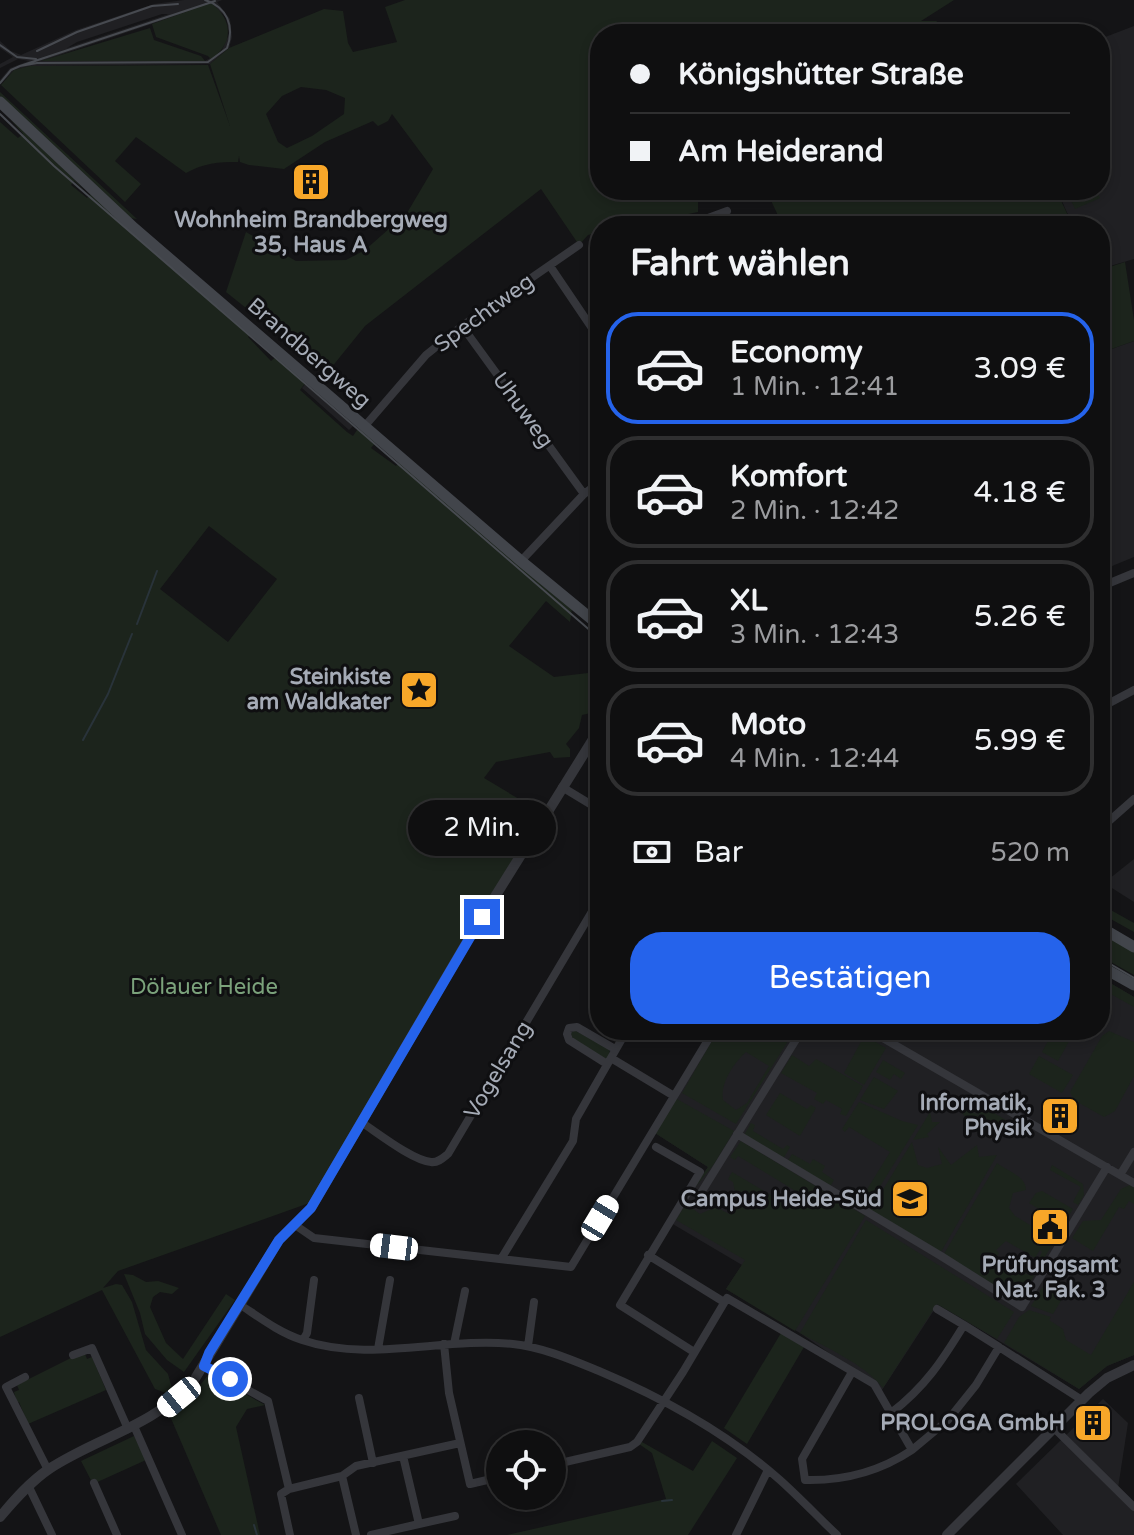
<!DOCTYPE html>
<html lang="de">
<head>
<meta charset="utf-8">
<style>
  body { margin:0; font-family:"Varela Round",sans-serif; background:#1d1d1e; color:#f1f3f6; height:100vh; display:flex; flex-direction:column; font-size:30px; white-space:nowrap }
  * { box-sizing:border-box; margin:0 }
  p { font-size:26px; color:#9b9c9f }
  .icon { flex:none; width:44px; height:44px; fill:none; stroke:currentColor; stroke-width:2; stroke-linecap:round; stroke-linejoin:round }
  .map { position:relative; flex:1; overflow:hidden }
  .panel { position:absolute; left:590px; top:216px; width:520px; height:824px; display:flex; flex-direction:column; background:#0f0f10; border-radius:32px; box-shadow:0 4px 12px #0003,0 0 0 2px #2f2f30 }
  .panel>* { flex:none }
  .banner { position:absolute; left:590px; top:24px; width:520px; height:176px; border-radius:32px; box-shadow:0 4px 12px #0003,0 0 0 2px #2f2f30; display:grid; align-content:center; height:176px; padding:0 40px; background:#0f0f10 }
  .fabs { position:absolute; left:486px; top:1430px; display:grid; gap:16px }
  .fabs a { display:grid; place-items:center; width:80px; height:80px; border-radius:50%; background:#0f0f10; box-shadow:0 4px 12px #0003,0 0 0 2px #2f2f30; font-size:40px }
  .end { position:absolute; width:36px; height:36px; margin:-18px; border:10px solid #2563eb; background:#fff; box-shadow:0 0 0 4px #fff }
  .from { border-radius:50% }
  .bubble { position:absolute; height:56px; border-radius:28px; background:#0f0f10; box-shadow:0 4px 12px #0003,0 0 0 2px #2f2f30; font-size:26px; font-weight:600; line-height:56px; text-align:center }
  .car { position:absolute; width:24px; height:48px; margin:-24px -12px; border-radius:10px; box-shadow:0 0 6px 2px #0007; background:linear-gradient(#fff 24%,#345 0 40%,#fff 0 76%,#345 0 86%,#fff 0) }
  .banner b { display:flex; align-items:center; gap:28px; height:76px; font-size:30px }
  .banner b+b { border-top:2px solid #2f2f30 }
  .banner i { width:20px; height:20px; background:#f1f3f6 }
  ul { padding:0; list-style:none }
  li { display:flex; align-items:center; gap:24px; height:112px; margin:0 16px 12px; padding:0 24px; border:4px solid #2f2f30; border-radius:32px }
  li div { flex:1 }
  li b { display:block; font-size:30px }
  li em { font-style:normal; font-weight:600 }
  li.current { border-color:#2563eb }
  li>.icon { width:72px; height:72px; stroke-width:1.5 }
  h2 { padding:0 40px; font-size:36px; line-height:96px }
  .pay { display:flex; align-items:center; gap:20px; height:88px; padding:0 40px; font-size:30px }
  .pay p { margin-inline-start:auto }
  .action { display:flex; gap:16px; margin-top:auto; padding:16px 40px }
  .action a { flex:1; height:92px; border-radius:32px; background:#2563eb; color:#fff; font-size:32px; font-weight:600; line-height:92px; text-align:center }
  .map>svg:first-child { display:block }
  .built { fill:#202023; fill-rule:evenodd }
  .green { fill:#1c241c; fill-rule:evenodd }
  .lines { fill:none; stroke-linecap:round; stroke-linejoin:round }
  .stream { stroke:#29333a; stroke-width:2 }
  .minor { stroke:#35363b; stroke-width:8 }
  .tertiary { stroke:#35363b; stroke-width:10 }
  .secondary { stroke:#42454b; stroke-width:11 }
  .tram { stroke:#474a50; stroke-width:2 }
  .route { stroke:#2563eb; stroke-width:10 }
  .labels { text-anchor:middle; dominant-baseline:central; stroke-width:6; stroke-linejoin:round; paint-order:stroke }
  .poi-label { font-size:22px; font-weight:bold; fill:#a5abb6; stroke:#0f0f11; text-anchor:end }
  .street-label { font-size:22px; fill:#a5abb6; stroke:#0f0f11 }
  .park-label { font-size:22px; fill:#7ba27b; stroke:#0f0f11 }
</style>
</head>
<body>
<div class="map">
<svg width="1134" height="1535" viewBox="0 0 1134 1535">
  <rect width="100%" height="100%" fill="#141416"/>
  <path class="built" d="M184,0h38l-5,2 13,17 2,18 -3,11 -19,16 -180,2 -16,4 -14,15v-5l10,-12 19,-7 -11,-2 -18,9v-4l13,-7 -13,-9v-7l11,10 10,4 55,-25 78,-26zM211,4l15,13 3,17 -8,18 -16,9h-163zM162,14h7l-102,34 10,-6z
    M1134,26v233l-34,10v-43h-27l-16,-36h43v-151z
    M1134,341v216l-34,14v-218z
    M305,384l48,42 -4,4 -47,-42z
    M1134,859v43l-30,-19z
    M1100,977l34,20v358l-27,11 -28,23 -141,-85 -58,89 -6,-9 -74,-51 -74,-44 16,-24 -71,-42 37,-56 -53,-34 60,-103h385z
    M1103,1399l25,24 -10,65 16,16v31h-71l-47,-51z"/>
  <path class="green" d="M405,0h549l-33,21h16l-6,13h-331v156h98v22l-68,14h-30v6l-12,3 -9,10 -38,-56 -176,137 -38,47 -101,-81 20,-60 50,29 50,-1 19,-10 42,-37 26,-44 -41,-55 -4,7 -10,5 -5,-5 -48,21 -41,27 -35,-4 -9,-3 -1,-6 -1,6c-20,0 -34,1 -52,11l-50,-36 -21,24 26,23 -16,18 -124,-117 13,-15 16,-4 178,-1 22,61 -20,-62 19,-16 95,-39 19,2 5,32 5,9 44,-10 -12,-35zM301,87l25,3 19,8 -1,16 -32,22 -25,12 -9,-6 -12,-28 16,-18z
    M211,3c22,16 23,41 0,56l-3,-3 -52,-19 -4,-13z
    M150,28l4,12 47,16 4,5h-164z
    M0,92l137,127 -7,-1 -130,-121z
    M1,108l84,82 -11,-9 -3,4 16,13 4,-4 160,140 -3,3 23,24 6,-5 30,25 -7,9 47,42 6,4 6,-9 17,15 -5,6 25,18 3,-4 173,147 -2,13 -24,-21 -37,45 45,31 34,-4 12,-14v9l-3,-3 -2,2 5,6v31l-5,8 -13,3 -3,13 -13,16 4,5v8l-16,1 -4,-6 -54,10 -12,16 60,36 -232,388 -194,69 -15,17 13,-4 6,1 10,17 14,48 22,24 6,22 -19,-7 -53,-99 -102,47v-1215l18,16 5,-4zM209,526l68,53 -49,63 -68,-53z
    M766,190h290l17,36h-290z
    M1066,190h30l4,8 -25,11z
    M1125,262l9,58v21l-34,12v-83z
    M1100,904l34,19v9l-34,-19z
    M1100,930l34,20v25l-34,-19z
    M1100,977l34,20v10l-34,-19z
    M574,1030l34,18 2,3 -2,7 -4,1 -32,-20 -1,-6z
    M718,1030h77l-59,94 -54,-31zM746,1052l23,14 -22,37 -11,7 -13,-10c-3,-17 11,-37 23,-48z
    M1054,1030h7l11,6 -14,25 -16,-9z
    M857,1031l29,17 -22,37 -20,-12 19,-35 -7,-4z
    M1109,1031l25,11v34l-19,35 -11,6 -30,-17 -4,-8 32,-56z
    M792,1055l17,11 7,-7 47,27 -17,30 -6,-2 2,-5 -16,-9 -3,4 -9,-5 3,-6 -36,-20z
    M1039,1056l34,19 -11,18 -33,-19z
    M883,1060l22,13 -4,6 -7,-5 -4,6 -14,-8z
    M874,1077l24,14 -14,18 -24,-9z
    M780,1093l27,16 4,-4 5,3 -16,28 -34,-21z
    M967,1097l44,26 -4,8 -45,-26z
    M675,1098l59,33 -20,33 -28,35 22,-32 -53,-34z
    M954,1101l53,32 -26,4 -22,-28 -4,2z
    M859,1102l43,19 16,4 -52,84 -8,-5 32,-52 -41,-25 -4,5 -3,-3z
    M930,1112l2,10h8l-13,12 2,3 -16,3z
    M751,1123l4,2 -2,6 30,18 4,-4 3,2 -7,12 -39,-24z
    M741,1141l124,75 -70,115 -69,-42 19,-29 -69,-40 10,-16 14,10 16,-7 13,7 8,-13 -4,-19 -5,-3 4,-7 54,32 8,-14 -56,-34 -3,4 -5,-3z
    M912,1142l6,23 9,3 15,-4 -4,-17 13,18 26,-20 2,12 18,-2 -56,97 -71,-41z
    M792,1154l18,10 3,-5 12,7 -3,6 12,8 -4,7 -43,-25z
    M997,1163c10,8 29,13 29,27l-13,3 -4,15 6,8 40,24 -12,20 -4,-2 3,-6 -2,-2 -5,8 -29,-17 -10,9 3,3 -2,3 31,19 4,-6 7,-1 -20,33 -75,-47z
    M1052,1165l31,19 1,11 -6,10 -5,-3 8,-15 -31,-17z
    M1130,1185l4,3v16l-5,-3 -5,8 -5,-2 -26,44 -21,-13 11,-17 18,-1 20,-31z
    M1042,1191l31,18 -9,15 -35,-21 7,-10z
    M866,1220l148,92 -17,27 -60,-35 -54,84c-20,-25 -55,-39 -83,-55z
    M124,1274l9,1 13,7 12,-1 21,7 -7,6 -12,-2 -7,5 -3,10 16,36 17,16 43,-65 9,6 -51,72 -17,-12 -22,-26 -5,-21z
    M1048,1278l18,14 -13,22 -22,-8z
    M1134,1282v73l-27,11 -28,23 -75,-46 15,-26 10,-7 22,7 -2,3 14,9 3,11 25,15z
    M781,1333l23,14 -57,97 -23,-16z
    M85,1354l2,5 5,-2 14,33 -78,34 -9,-22 -2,1 -3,-11 5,-2 -2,-5 58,-29z
    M209,1374l56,31 -18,4 -11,18 24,108h-39l-51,-119 18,-16z
    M134,1436l12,24 -53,24 -12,-23z
    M712,1441l25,17 -49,77h-181l159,-36 -14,-46 -13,-9 3,-2 51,29z"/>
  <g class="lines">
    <path class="stream" d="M137,624l20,-53
      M83,740l25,-46 24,-60
      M662,1501l10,-1
      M254,1525l3,10"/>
    <path class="minor" d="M666,226l42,-8 19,-7
      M550,266l50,74
      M462,326l122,168
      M364,427l62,-72 36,-29 117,-81
      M521,561l63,-67 16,-12
      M1100,587l34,-14
      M1100,708l34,-18
      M562,787l38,23
      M1100,829l34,-30
      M869,1030l265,153
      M611,1058l63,38
      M607,1064l-38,-24 -2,-6 2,-6 8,-1 38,22
      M361,1122c17,11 51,38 70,40 7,1 12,-4 17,-8l152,-256
      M737,1134l204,122 81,51 85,-140
      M656,1147l44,25 -80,133 74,47
      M1120,1175l14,-23
      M699,1196l103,-166
      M295,1225l19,13 257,29 143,-237
      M648,1255l76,47
      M501,1259l72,-118 3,-22 51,-89
      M239,1304c20,13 39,28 63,36 68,23 141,-3 211,4 29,3 59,16 86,27 64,27 129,63 181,109 20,18 38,37 57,55
      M937,1309l27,16
      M303,1340l4,-7 7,-53
      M444,1344l5,49 21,91 30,-7
      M454,1344l11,-53
      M528,1346l6,-44
      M378,1349l12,-69
      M73,1355l19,-7 36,81
      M204,1366l64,35 21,88
      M25,1377l-19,10 42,83
      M359,1398l14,65
      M891,1413c34,-26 51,-52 73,-88l35,22
      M134,1426l48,109
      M1054,1428l80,79
      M912,1450l36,-30 28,-35 23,-38 83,53
      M552,1465l78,-18 7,-5 46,-70 44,-74 147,86 38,66c-33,22 -67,31 -107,30l-3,-21 50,-87
      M342,1476l14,59
      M94,1483l23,52
      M28,1485l24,50
      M419,1524l36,-8
      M290,1535l-9,-41 8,-5 53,-13 14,-10 104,-23
      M371,1535l48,-11 -16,-68
      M736,1535l32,-65"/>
    <path class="tertiary" d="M0,1517c15,-18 30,-35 49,-48 49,-32 103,-42 144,-87l86,-142 32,-32 157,-268 132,-212
      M947,1535l142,-142 18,-15 27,-13"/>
    <path class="secondary" d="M0,102l134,126 387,333 79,65
      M1100,927l34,20
      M1100,966l34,19"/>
    <path class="tram" d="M0,45l17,12 19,2
      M37,51l40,-19 75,-26 26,-2
      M20,66l17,-3 171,-1 19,-14c8,-22 0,-41 -22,-48
      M0,83l11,-13 9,-4 195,-65
      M0,114l54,52 546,473
      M1100,958l34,20"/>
  </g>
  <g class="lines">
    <path class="route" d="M230,1379l-26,-13 5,-13 70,-113 32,-32 171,-291"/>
  </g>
  <defs>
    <symbol id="building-square" viewBox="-11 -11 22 22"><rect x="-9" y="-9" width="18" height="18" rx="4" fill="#f8a729" stroke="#0f0f11"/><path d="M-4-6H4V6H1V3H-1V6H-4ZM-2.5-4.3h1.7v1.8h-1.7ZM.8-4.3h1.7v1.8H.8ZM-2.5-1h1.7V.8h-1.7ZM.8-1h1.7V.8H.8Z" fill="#111"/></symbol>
    <symbol id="sight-square" viewBox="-11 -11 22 22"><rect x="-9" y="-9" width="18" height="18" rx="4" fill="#f8a729" stroke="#0f0f11"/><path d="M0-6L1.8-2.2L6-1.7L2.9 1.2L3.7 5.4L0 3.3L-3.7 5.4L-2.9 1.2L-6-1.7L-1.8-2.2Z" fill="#111"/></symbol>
    <symbol id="university-square" viewBox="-11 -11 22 22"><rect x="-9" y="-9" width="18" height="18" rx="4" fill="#f8a729" stroke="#0f0f11"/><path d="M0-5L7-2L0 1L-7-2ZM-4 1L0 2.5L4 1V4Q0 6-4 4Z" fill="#111"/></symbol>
    <symbol id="civic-square" viewBox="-11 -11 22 22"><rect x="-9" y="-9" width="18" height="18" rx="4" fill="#f8a729" stroke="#0f0f11"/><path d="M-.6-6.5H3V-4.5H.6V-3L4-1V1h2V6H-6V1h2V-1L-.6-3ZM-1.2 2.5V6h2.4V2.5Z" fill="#111"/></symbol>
  </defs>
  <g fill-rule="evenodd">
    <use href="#building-square" x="289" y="160" width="44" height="44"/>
    <use href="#sight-square" x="397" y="668" width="44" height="44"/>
    <use href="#building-square" x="1038" y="1094" width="44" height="44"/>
    <use href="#university-square" x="888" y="1177" width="44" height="44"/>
    <use href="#civic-square" x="1028" y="1205" width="44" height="44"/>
    <use href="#building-square" x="1071" y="1401" width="44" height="44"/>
  </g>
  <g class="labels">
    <g class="poi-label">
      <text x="311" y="220" text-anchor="middle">Wohnheim Brandbergweg<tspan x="311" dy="25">35, Haus A</tspan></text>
      <text x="391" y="677">Steinkiste<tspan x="391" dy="25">am Waldkater</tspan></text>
      <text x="1032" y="1103">Informatik,<tspan x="1032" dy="25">Physik</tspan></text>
      <text x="882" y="1199">Campus Heide-Süd</text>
      <text x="1050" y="1265" text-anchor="middle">Prüfungsamt<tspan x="1050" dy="25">Nat. Fak. 3</tspan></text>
      <text x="1065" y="1423">PROLOGA GmbH</text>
    </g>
    <g class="street-label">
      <text transform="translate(484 313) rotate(-36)">Spechtweg</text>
      <text transform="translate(309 353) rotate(41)">Brandbergweg</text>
      <text transform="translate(523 410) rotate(54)">Uhuweg</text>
      <text transform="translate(498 1070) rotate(-59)">Vogelsang</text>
    </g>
    <g class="park-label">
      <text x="204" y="987">Dölauer Heide</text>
    </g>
  </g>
</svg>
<div class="fabs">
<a><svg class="icon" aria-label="locate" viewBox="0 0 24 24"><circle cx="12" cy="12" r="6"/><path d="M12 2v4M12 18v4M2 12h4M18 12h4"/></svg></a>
</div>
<i class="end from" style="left:230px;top:1379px"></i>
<i class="end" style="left:482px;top:917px"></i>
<div class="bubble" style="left:408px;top:800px;width:148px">2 Min.</div>
<i class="car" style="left:600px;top:1218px;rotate:31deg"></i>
<i class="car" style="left:394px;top:1247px;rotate:277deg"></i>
<i class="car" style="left:179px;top:1397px;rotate:231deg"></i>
<div class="banner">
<b><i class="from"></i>Königshütter Straße</b>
<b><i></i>Am Heiderand</b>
</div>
<section class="panel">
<h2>Fahrt wählen</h2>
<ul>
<li class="current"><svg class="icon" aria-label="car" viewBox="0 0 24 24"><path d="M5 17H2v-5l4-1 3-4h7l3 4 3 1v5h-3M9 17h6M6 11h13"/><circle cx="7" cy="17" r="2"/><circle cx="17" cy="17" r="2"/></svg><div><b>Economy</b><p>1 Min. · 12:41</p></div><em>3.09 €</em></li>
<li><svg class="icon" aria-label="car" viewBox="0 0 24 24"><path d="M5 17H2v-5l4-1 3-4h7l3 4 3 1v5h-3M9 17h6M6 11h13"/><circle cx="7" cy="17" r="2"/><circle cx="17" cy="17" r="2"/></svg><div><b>Komfort</b><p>2 Min. · 12:42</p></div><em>4.18 €</em></li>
<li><svg class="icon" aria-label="car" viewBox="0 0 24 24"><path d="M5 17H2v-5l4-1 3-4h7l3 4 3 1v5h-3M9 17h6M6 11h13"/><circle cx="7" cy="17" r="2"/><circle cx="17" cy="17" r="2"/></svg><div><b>XL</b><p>3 Min. · 12:43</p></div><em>5.26 €</em></li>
<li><svg class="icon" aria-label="car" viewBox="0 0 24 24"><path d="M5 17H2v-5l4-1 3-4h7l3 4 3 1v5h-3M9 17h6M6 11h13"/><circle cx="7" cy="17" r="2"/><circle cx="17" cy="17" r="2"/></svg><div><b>Moto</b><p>4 Min. · 12:44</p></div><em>5.99 €</em></li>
</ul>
<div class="pay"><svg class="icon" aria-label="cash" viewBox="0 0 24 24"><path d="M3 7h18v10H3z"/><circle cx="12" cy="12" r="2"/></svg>Bar<p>520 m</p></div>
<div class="action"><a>Bestätigen</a></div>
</section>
</div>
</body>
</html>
